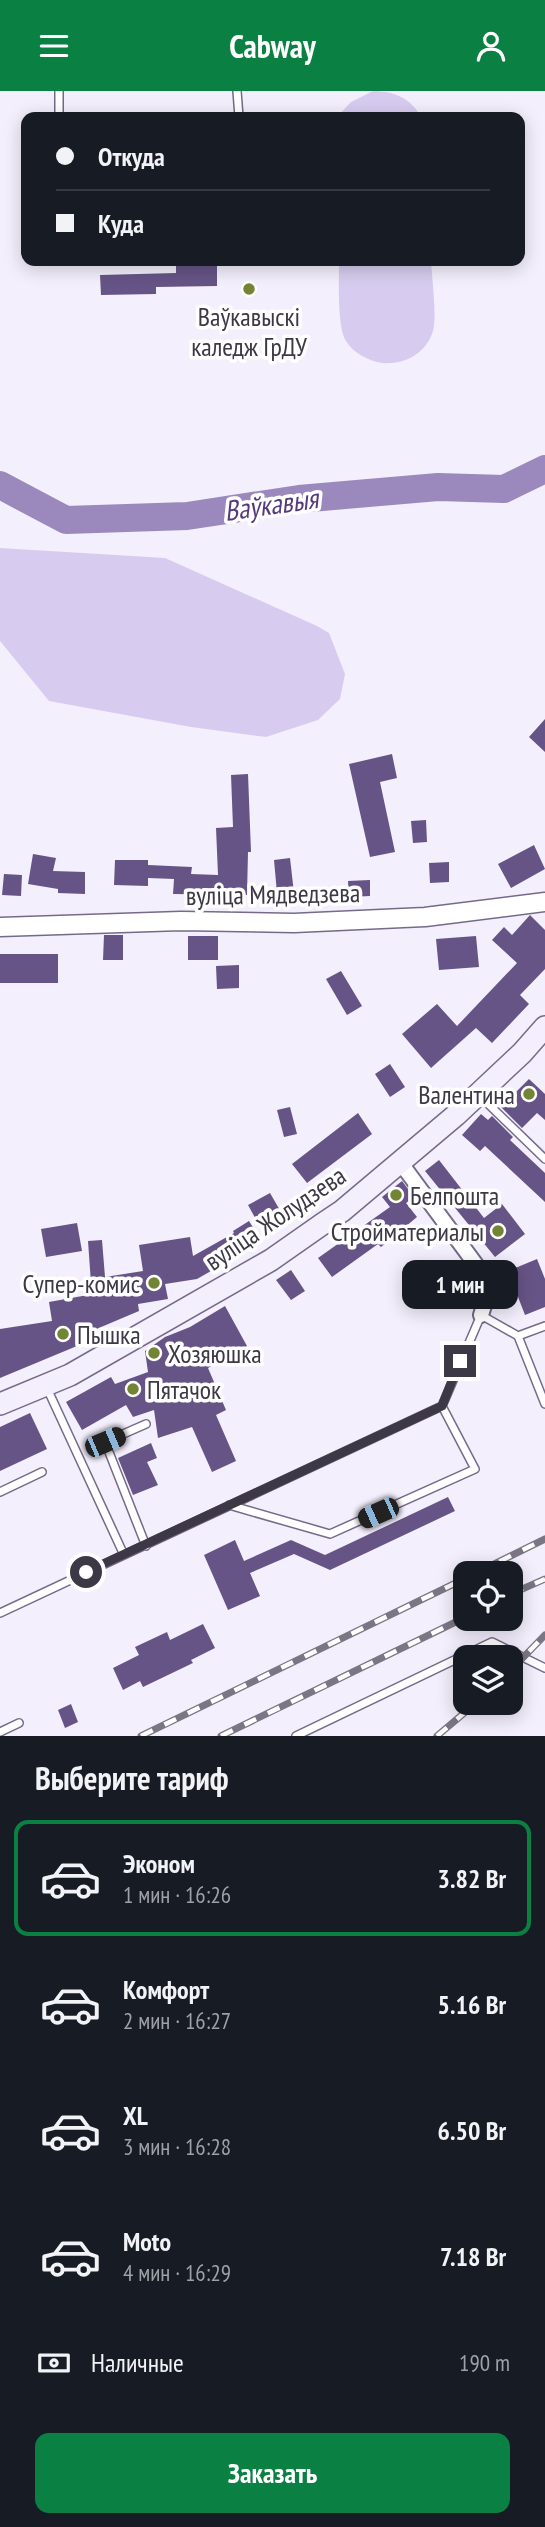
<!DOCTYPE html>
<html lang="ru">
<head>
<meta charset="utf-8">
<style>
  body { margin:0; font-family:"PT Sans Narrow",sans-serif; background:#20242c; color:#f1f3f6; height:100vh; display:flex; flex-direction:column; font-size:26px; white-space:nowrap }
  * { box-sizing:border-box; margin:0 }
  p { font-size:23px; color:#9ea1a6 }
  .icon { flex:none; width:38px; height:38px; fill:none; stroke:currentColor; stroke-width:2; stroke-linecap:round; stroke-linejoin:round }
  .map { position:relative; height:1645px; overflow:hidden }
  .drawer { display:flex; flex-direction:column; background:#171b24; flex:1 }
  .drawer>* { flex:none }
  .banner { position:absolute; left:21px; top:21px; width:504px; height:154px; border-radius:14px; box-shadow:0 4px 18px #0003; display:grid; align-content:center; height:154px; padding:0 35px; background:#171b24 }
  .tools { position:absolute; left:453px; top:1470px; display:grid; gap:14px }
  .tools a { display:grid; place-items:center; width:70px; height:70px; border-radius:14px; background:#171b24; box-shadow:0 4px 18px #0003; font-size:35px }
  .end { position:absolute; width:32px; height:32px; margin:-16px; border:9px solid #3c3846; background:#fff; box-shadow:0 0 0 4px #fff }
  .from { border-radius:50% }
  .bubble { position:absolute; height:49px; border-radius:14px; background:#171b24; box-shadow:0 4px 18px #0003; font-size:23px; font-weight:600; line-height:49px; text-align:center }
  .car { position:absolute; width:21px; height:42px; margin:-21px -10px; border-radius:9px; box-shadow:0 0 5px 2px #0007; background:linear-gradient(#222 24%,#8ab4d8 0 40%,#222 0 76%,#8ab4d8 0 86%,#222 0) }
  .banner b { display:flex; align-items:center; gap:24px; height:66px; font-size:26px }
  .banner b+b { border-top:2px solid #363941 }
  .banner i { width:18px; height:18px; background:#f1f3f6 }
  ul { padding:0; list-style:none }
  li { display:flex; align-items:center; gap:21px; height:116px; margin:0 14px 10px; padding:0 21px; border:4px solid transparent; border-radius:14px }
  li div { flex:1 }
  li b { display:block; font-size:26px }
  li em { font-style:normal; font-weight:600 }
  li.on { border-color:#0b8043 }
  li>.icon { width:63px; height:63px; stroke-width:1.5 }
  h2 { padding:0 35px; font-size:32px; line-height:84px }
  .pay { display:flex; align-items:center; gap:18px; height:77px; padding:0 35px; font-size:26px }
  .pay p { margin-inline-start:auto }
  .primary-button { display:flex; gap:14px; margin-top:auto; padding:14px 35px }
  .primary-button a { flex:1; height:80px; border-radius:14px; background:#0b8043; color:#fff; font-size:28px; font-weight:600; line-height:80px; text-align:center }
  header { display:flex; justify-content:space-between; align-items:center; height:91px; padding:0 35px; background:#0b8043; color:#fff; font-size:32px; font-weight:600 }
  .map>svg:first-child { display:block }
  .green { fill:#d7ccef }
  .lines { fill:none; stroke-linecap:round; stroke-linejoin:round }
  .river { stroke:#9b89be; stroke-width:28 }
  .building { fill:#665486 }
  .service-casing { stroke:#756a89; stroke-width:10 }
  .minor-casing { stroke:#756a89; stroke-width:18 }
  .tertiary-casing { stroke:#756a89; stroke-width:21 }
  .secondary-casing { stroke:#756a89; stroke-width:24 }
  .service { stroke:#fff; stroke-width:7 }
  .minor { stroke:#fff; stroke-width:14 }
  .tertiary { stroke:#fff; stroke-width:18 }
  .secondary { stroke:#f4effc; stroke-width:21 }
  .rail-casing { stroke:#7a7684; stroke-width:7 }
  .rail { stroke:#fff; stroke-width:4.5; stroke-dasharray:13; stroke-linecap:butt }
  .route { stroke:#3c3846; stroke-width:9 }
  .poi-dot { fill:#738535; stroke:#fff; stroke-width:2.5 }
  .labels { text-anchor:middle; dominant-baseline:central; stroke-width:7; stroke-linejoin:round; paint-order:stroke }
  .poi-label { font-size:26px; fill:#3c3846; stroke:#fff; text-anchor:start }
  .street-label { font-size:26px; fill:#3c3846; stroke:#fff }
  .water-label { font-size:28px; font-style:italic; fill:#54397c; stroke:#fff }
</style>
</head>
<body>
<header><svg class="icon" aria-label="menu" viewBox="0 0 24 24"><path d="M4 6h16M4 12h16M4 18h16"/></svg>Cabway<svg class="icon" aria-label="person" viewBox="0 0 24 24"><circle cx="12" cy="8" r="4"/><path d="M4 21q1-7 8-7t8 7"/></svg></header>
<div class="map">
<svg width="545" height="1645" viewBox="0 0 545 1645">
  <rect width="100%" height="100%" fill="#f4effd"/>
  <path class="green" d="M373,0c21,0 38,7 48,26h-84l14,-15z
    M339,170h92c1,17 6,56 2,70 -7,23 -29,34 -51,32 -13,-2 -29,-10 -36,-22 -9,-14 -7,-62 -7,-80z
    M0,457l165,10 152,68 12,7 16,41 -5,25 -22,21 -52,17 -75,-10 -142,-26 -49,-60z"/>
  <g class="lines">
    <path class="river" d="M0,394l66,35 121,-4 112,-17 139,-12 66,2 41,-20"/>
  </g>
  <path class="building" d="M176,170h41v25l-61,1v7l-55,1 -1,-20 76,-2z
    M545,628v33l-16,-15z
    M392,663l5,24 -17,4 15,70 -25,5 -21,-93z
    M248,683l3,78h-3l-1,43 -74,-1 1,-15 -26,-1v8l-34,-1 1,-25h33v5l44,2 -1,7 27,1 -2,-47 17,-1 -2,-52z
    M426,729l1,22 -14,1 -2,-22z
    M534,754l11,24 -34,19 -13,-24z
    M33,763l23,4 -3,13 32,1v22l-27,-1v-4l-30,-5z
    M290,767l5,44 -17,2 -4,-44z
    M449,771v20l-19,1 -1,-20z
    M4,783l18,1 -1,21 -19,-1z
    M370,789v16l-21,1 -1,-16z
    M530,824l15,15v39l-25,26 9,9 -37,39 -16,-15 -45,40 -29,-34 35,-30 20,22 60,-63 -25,-23 12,-13 8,8z
    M104,844h19v25h-20z
    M188,845h30v24h-30z
    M476,845l3,31 -40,3 -3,-31z
    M0,863h58v29h-58z
    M239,874v23l-22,1 -1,-23z
    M341,880l21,35 -15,9 -21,-36z
    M390,973l15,23 -15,10 -15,-23z
    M529,988l16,15v26l-8,-7 -15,15 -21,-21z
    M290,1016l7,27 -13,3 -7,-27z
    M358,1022l14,21 -65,49 -15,-19z
    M481,1023l7,6 4,-4 21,21 -3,3 35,33v29l-60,-56 -5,5 -18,-16z
    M439,1069l45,58 18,-14 23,30 -30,23 -70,-86z
    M402,1090l12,16 -8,6 11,14 -36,30 -3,-3 -46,33 -14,-19 72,-51 -8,-10z
    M270,1102l11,19 -22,13 -11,-20z
    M249,1130l13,21 -65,37 -32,5 3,15 -30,5 1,7 -52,22 2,8 -89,37v-49l52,-8 -3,-19 39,-7 -2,-11 5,-1 -3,-42 14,-1 3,37 38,-6 -4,-26 51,-8 3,19 41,-23 -1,-2z
    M77,1132l5,28 -36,6 -5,-28z
    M537,1168l8,20v28l-20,8 -17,-44z
    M291,1179l14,21 -14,9 -15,-20z
    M225,1215l22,40 -39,22 18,42 -10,5 20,46 -24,11 -20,-45 -34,11 -4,-28 -21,7 -7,-12 -44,25 -16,-28 45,-25 4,7 33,-12 -3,-21 20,-14 25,-10z
    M30,1322l17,36 -47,22v-44z
    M151,1352l6,15 -10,4 11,23 -25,10 -15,-37z
    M448,1406l7,14 -125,59 -36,-16 -44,19 10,23 -32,14 -24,-55 31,-15 9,21 47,-21 34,15z
    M203,1533l12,24 -24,12 2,3 -50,24 -3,-6 -17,9 -10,-22 26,-13 -4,-8 32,-15 3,8z
    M71,1613l7,18 -13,6 -7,-18z"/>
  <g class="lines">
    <defs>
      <path id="service" d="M59,0v26
        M237,0l2,26
        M481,1006l64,62
        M518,1245l27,-10
        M46,1295l78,169
        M146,1333l-41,18 41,104
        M0,1401l42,-20
        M229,1414l101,29 145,-65 -33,-63
        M0,1522l442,-207 39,-91 37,21 27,68
        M0,1641l19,-9
        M296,1645l196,-94 53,26"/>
      <path id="minor" d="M400,1071l88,119v12l-7,22"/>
      <path id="tertiary" d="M0,836l181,-6 113,2 131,-6 120,-15"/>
      <path id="secondary" d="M0,1313l70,-29 201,-115 50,-35 21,-14 114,-96 66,-62 23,-26"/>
    </defs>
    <use href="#service" class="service-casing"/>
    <use href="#minor" class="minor-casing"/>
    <use href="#tertiary" class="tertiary-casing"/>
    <use href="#secondary" class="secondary-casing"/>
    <use href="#service" class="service"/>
    <use href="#minor" class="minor"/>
    <use href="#tertiary" class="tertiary"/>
    <use href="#secondary" class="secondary"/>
    <defs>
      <path id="rail" d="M476,1482l69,-34
        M511,1503l34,-15
        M511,1579l34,-35
        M141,1645l325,-158
        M221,1645l245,-119
        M437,1645l39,-33"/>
    </defs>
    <use href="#rail" class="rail-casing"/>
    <use href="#rail" class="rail"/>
  </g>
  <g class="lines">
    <path class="route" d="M86,1481l356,-166 18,-45"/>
  </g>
  <g class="poi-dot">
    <circle cx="249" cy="198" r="7"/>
    <circle cx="529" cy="1003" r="7"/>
    <circle cx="396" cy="1104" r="7"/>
    <circle cx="498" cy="1140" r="7"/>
    <circle cx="154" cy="1192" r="7"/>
    <circle cx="63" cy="1243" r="7"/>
    <circle cx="154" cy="1262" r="7"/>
    <circle cx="133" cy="1298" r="7"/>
  </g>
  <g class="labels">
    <g class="poi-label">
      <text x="249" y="225" text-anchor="middle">Ваўкавыскі<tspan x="249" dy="30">каледж ГрДУ</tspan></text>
      <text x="515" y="1003" text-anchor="end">Валентина</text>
      <text x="410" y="1104">Белпошта</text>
      <text x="484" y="1140" text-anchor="end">Стройматериалы</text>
      <text x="140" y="1192" text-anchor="end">Супер-комис</text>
      <text x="77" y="1243">Пышка</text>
      <text x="168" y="1262">Хозяюшка</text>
      <text x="147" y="1298">Пятачок</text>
    </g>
    <g class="street-label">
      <text transform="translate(273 803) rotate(-1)">вуліца Мядведзева</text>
      <text transform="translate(275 1127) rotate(-34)">вуліца Жолудзева</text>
    </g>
    <g class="water-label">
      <text transform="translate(271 413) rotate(-8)">Ваўкавыя</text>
    </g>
  </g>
</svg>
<div class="tools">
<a><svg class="icon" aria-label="locate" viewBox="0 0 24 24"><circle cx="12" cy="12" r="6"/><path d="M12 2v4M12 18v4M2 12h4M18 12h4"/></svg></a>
<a><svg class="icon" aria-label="layers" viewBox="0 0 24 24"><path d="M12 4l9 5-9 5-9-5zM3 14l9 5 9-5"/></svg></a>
</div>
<i class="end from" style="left:86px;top:1481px"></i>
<i class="end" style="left:460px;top:1270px"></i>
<div class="bubble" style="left:402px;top:1169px;width:116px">1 мин</div>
<i class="car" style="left:105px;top:1351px;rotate:67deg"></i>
<i class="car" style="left:378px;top:1422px;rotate:246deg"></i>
<div class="banner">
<b><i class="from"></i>Откуда</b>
<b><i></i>Куда</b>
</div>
</div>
<section class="drawer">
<h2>Выберите тариф</h2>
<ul>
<li class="on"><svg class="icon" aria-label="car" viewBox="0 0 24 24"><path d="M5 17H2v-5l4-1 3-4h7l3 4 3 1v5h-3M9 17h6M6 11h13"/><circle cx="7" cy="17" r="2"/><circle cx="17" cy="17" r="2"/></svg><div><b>Эконом</b><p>1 мин · 16:26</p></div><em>3.82 Br</em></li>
<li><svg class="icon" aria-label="car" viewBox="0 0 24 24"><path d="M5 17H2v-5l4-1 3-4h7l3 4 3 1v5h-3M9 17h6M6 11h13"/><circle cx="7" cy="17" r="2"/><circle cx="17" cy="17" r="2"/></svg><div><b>Комфорт</b><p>2 мин · 16:27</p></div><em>5.16 Br</em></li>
<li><svg class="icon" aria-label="car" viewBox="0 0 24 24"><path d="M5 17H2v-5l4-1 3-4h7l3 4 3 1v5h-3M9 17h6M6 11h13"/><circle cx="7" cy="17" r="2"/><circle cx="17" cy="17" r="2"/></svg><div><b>XL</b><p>3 мин · 16:28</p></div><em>6.50 Br</em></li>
<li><svg class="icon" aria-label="car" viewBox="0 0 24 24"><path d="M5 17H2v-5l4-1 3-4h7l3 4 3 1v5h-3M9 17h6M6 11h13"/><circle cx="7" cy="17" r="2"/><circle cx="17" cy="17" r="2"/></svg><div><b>Moto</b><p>4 мин · 16:29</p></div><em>7.18 Br</em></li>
</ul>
<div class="pay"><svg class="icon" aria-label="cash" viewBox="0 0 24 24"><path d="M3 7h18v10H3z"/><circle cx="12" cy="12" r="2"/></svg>Наличные<p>190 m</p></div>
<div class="primary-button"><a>Заказать</a></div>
</section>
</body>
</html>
